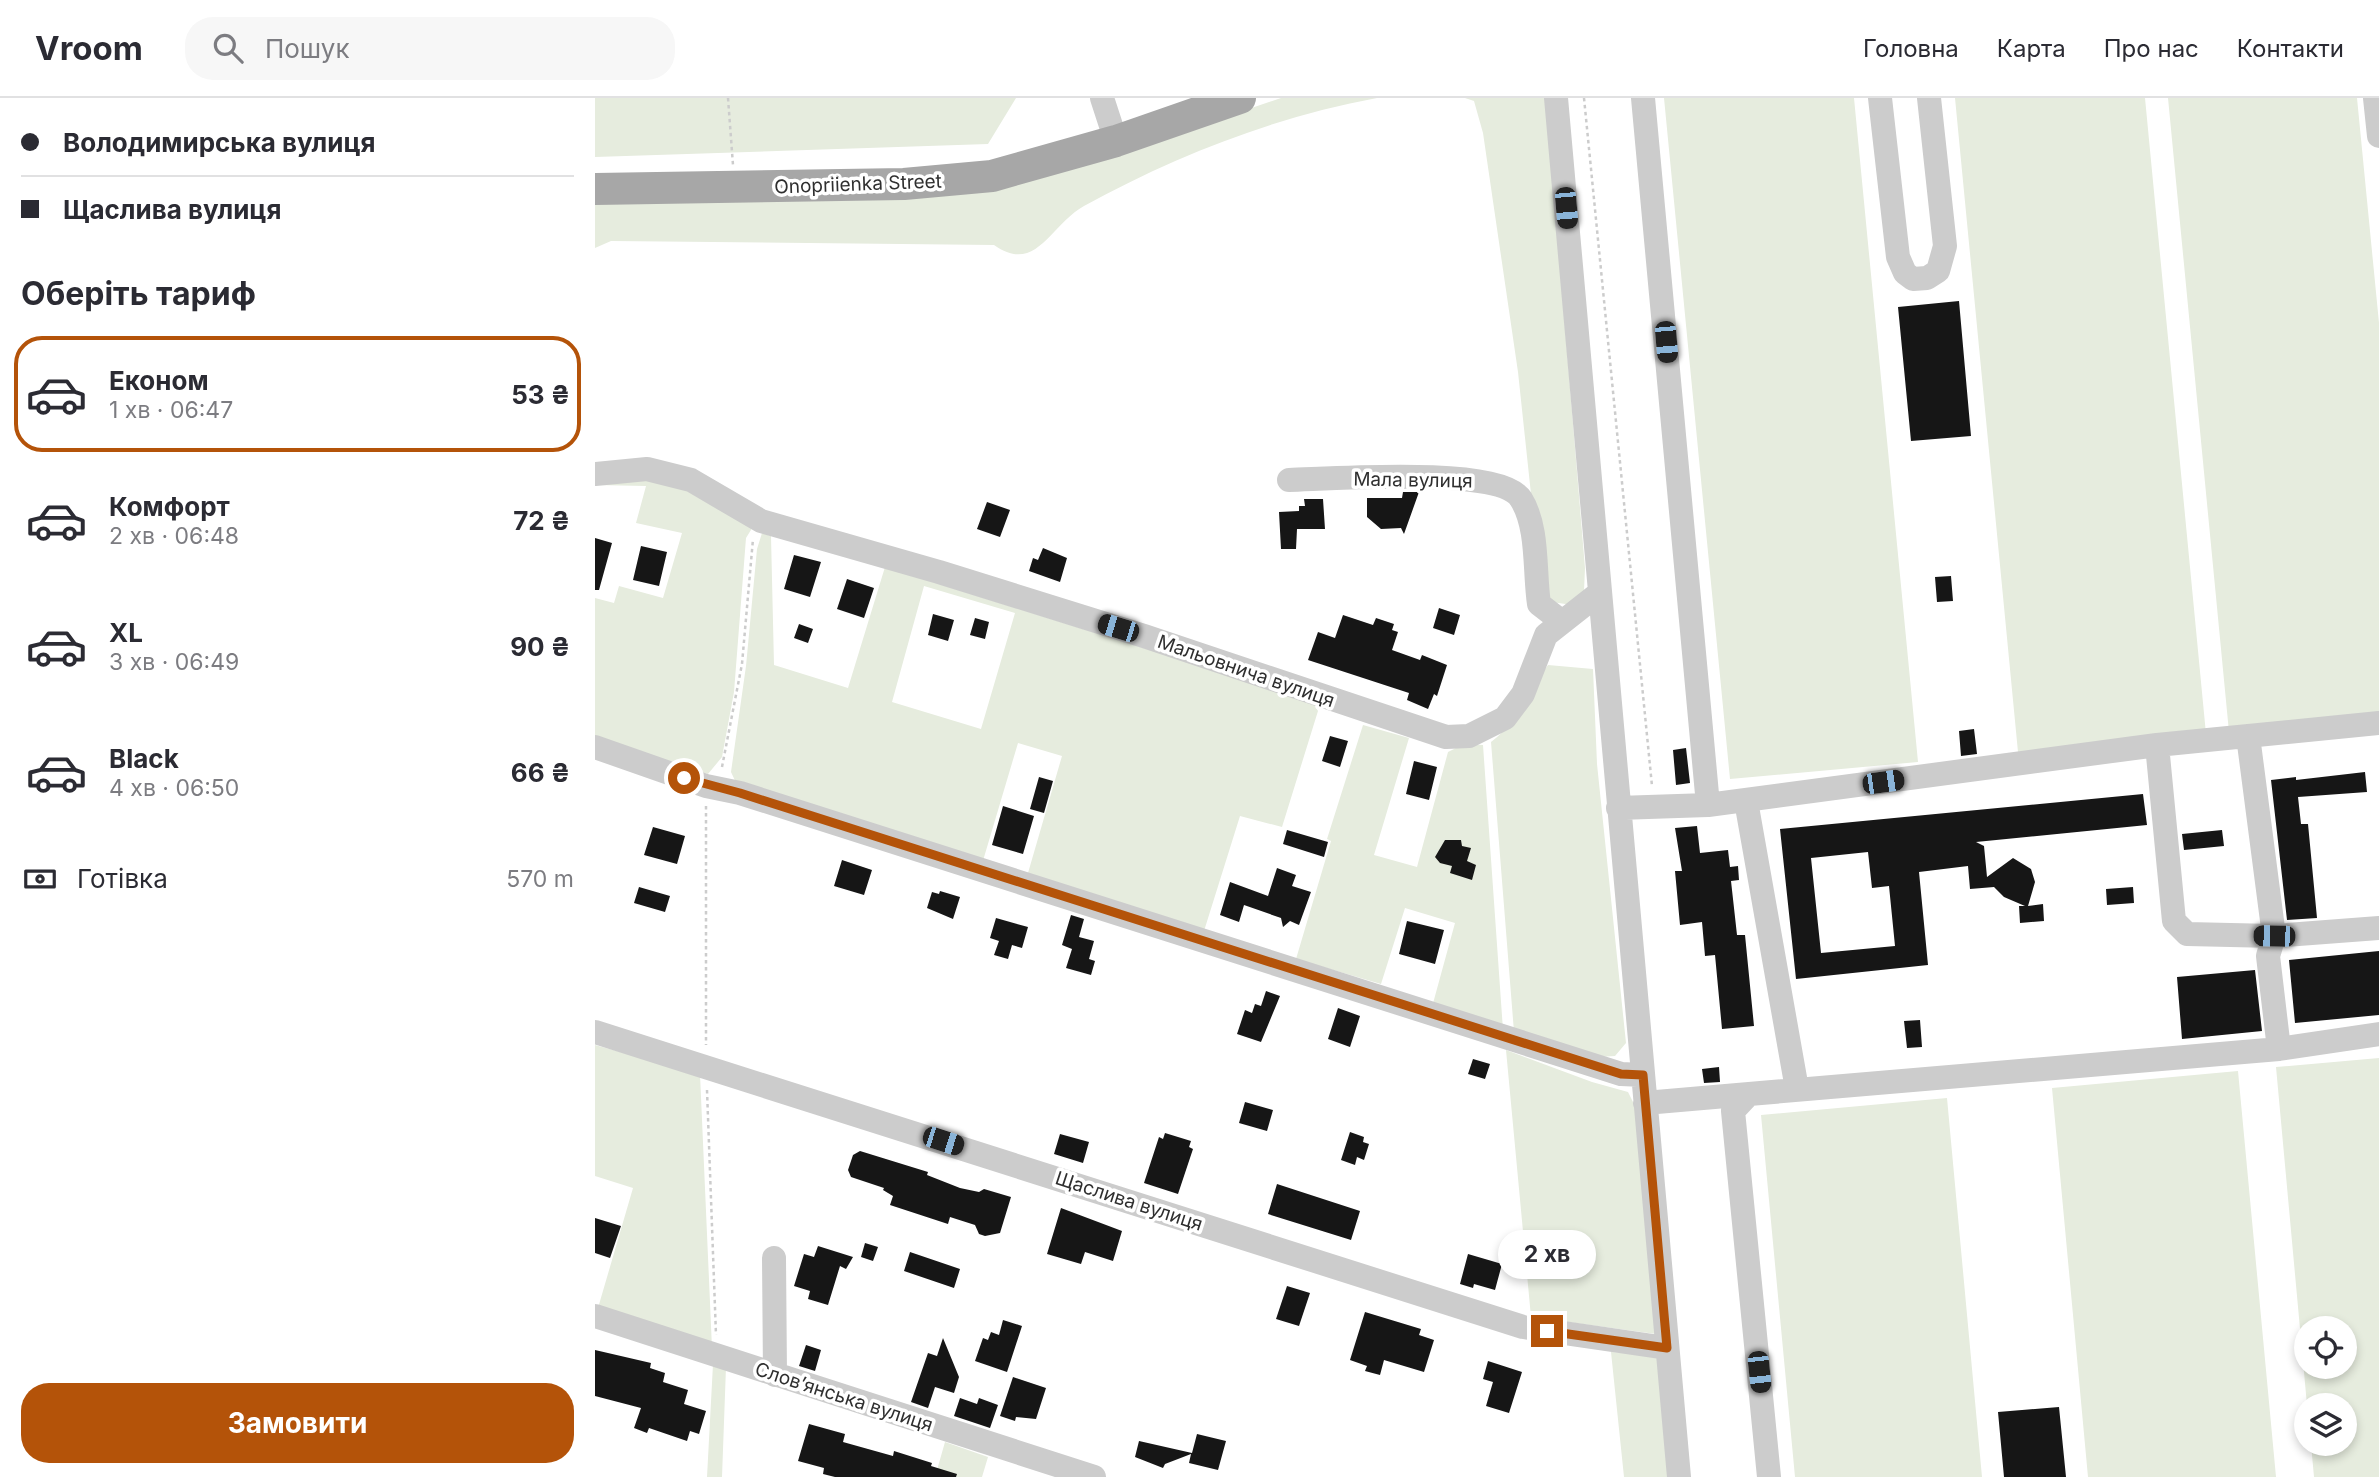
<!DOCTYPE html>
<html lang="uk">
<head>
<meta charset="utf-8">
<style>
  body { margin:0; font-family:Inter,sans-serif; background:#f7f7f7; color:#2b2b33; height:100vh; display:flex; flex-direction:column; font-size:26px; white-space:nowrap }
  * { box-sizing:border-box; margin:0 }
  p { font-size:23px; color:#7c7c81 }
  .icon { flex:none; width:38px; height:38px; fill:none; stroke:currentColor; stroke-width:2; stroke-linecap:round; stroke-linejoin:round }
  .map { position:relative; flex:1; overflow:hidden }
  .panel { display:flex; flex-direction:column; background:#fff; width:595px }
  .panel>* { flex:none }
  .banner { display:grid; align-content:center; height:154px; padding:0 21px; background:#fff }
  .controls { position:absolute; left:1699px; top:1218px; display:grid; gap:14px }
  .controls a { display:grid; place-items:center; width:63px; height:63px; border-radius:50%; background:#fff; box-shadow:0 4px 10px #0003; font-size:35px }
  .end { position:absolute; width:32px; height:32px; margin:-16px; border:9px solid #b45309; background:#fff; box-shadow:0 0 0 4px #fff }
  .from { border-radius:50% }
  .bubble { position:absolute; height:49px; border-radius:24px; background:#fff; box-shadow:0 4px 10px #0003; font-size:23px; font-weight:700; line-height:49px; text-align:center }
  .car { position:absolute; width:21px; height:42px; margin:-21px -10px; border-radius:9px; box-shadow:0 0 5px 2px #0007; background:linear-gradient(#222 24%,#8ab4d8 0 40%,#222 0 76%,#8ab4d8 0 86%,#222 0) }
  .banner b { display:flex; align-items:center; gap:24px; height:66px; font-size:26px }
  .banner b+b { border-top:2px solid #e1e1e2 }
  .banner i { width:18px; height:18px; background:#2b2b33 }
  ul { padding:0; list-style:none }
  li { display:flex; align-items:center; gap:21px; height:116px; margin:0 14px 10px; padding:0 7px; border:4px solid transparent; border-radius:28px }
  li div { flex:1 }
  li b { display:block; font-size:26px }
  li em { font-style:normal; font-weight:700 }
  li.selected { border-color:#b45309 }
  li>.icon { width:63px; height:63px; stroke-width:1.5 }
  h2 { padding:0 21px; font-size:32px; line-height:84px }
  .pay { display:flex; align-items:center; gap:18px; height:77px; padding:0 21px; font-size:26px }
  .pay p { margin-inline-start:auto }
  .cta { display:flex; gap:14px; margin-top:auto; padding:14px 21px }
  .cta a { flex:1; height:80px; border-radius:28px; background:#b45309; color:#fff; font-size:28px; font-weight:700; line-height:80px; text-align:center }
  header { display:flex; align-items:center; gap:42px; box-sizing:border-box; height:98px; padding:0 35px; background:#fff; border-bottom:2px solid #e1e1e2 }
  header strong { font-size:33px }
  nav { display:flex; gap:38px; margin-inline-start:auto; font-size:24px }
  .search { width:490px; height:63px; background:#f7f7f7; display:flex; align-items:center; gap:18px; box-sizing:border-box; padding:0 24px; border-radius:28px; color:#7c7c81; font-size:26px }
  main { display:flex; flex:1; min-height:0 }
  .map>svg:first-child { display:block }
  .green { fill:#e6ecde; fill-rule:evenodd }
  .building { fill:#161616; fill-rule:evenodd }
  .lines { fill:none; stroke-linecap:round; stroke-linejoin:round }
  .path { stroke:#ccc; stroke-width:2.5; stroke-dasharray:3.5 3.5; stroke-linecap:butt }
  .minor { stroke:#ccc; stroke-width:24 }
  .major { stroke:#a7a7a7; stroke-width:32 }
  .route { stroke:#b45309; stroke-width:9 }
  .labels { text-anchor:middle; dominant-baseline:central; stroke-width:7; stroke-linejoin:round; paint-order:stroke }
  .street-label { font-size:19px; fill:#2f2f2f; stroke:#fff }
</style>
</head>
<body>
<header>
<strong>Vroom</strong>
<div class="search"><svg class="icon" aria-label="search" viewBox="0 0 24 24"><circle cx="10" cy="10" r="6"/><path d="M15 15l6 6"/></svg>Пошук</div>
<nav><a>Головна</a><a>Карта</a><a>Про нас</a><a>Контакти</a></nav>
</header>
<main>
<section class="panel">
<div class="banner">
<b><i class="from"></i>Володимирська вулиця</b>
<b><i></i>Щаслива вулиця</b>
</div>
<h2>Оберіть тариф</h2>
<ul>
<li class="selected"><svg class="icon" aria-label="car" viewBox="0 0 24 24"><path d="M5 17H2v-5l4-1 3-4h7l3 4 3 1v5h-3M9 17h6M6 11h13"/><circle cx="7" cy="17" r="2"/><circle cx="17" cy="17" r="2"/></svg><div><b>Економ</b><p>1 хв · 06:47</p></div><em>53 ₴</em></li>
<li><svg class="icon" aria-label="car" viewBox="0 0 24 24"><path d="M5 17H2v-5l4-1 3-4h7l3 4 3 1v5h-3M9 17h6M6 11h13"/><circle cx="7" cy="17" r="2"/><circle cx="17" cy="17" r="2"/></svg><div><b>Комфорт</b><p>2 хв · 06:48</p></div><em>72 ₴</em></li>
<li><svg class="icon" aria-label="car" viewBox="0 0 24 24"><path d="M5 17H2v-5l4-1 3-4h7l3 4 3 1v5h-3M9 17h6M6 11h13"/><circle cx="7" cy="17" r="2"/><circle cx="17" cy="17" r="2"/></svg><div><b>XL</b><p>3 хв · 06:49</p></div><em>90 ₴</em></li>
<li><svg class="icon" aria-label="car" viewBox="0 0 24 24"><path d="M5 17H2v-5l4-1 3-4h7l3 4 3 1v5h-3M9 17h6M6 11h13"/><circle cx="7" cy="17" r="2"/><circle cx="17" cy="17" r="2"/></svg><div><b>Black</b><p>4 хв · 06:50</p></div><em>66 ₴</em></li>
</ul>
<div class="pay"><svg class="icon" aria-label="cash" viewBox="0 0 24 24"><path d="M3 7h18v10H3z"/><circle cx="12" cy="12" r="2"/></svg>Готівка<p>570 m</p></div>
<div class="cta"><a>Замовити</a></div>
</section>
<div class="map">
<svg width="1784" height="1379" viewBox="0 0 1784 1379">
  <rect width="100%" height="100%" fill="#fff"/>
  <path class="green" d="M0,0h421l-28,46 -393,13z
    M686,0h96c-103,19 -202,58 -293,108 -34,19 -48,69 -90,39l-383,-4 -16,7v-47l477,-32z
    M870,0h81l39,470 -1,23 -12,14 -20,-3 -11,-14 -23,-216 -35,-239 -9,-32z
    M1069,0h190l64,664 -188,17z
    M1360,0h190l61,636 -188,18z
    M1573,0h189l22,225v394l-150,15z
    M72,380l87,47 -8,13 -12,154 -12,65 -14,17 -113,-35v-141l19,5 5,-17 44,12 19,-65 -46,-10 10,-37 -51,-1z
    M167,435l9,3 3,129 74,23 37,-121 428,134 5,10 -36,116 -42,-11 -36,115 -176,-58 34,-117 -44,-13 -36,121 -244,-77 -7,-15 15,-106 11,-117zM329,488l91,27 -34,116 -89,-27z
    M953,567l45,4 4,95 29,279 -11,13 -17,1 -84,-25 -23,-290c27,-20 37,-52 57,-77z
    M768,627l46,13 -35,117 43,12 31,-115 16,-8 19,1 20,285 -71,-23 23,-84 -50,-15 -24,76 -85,-25 35,-118 -4,-2z
    M0,947l105,29 12,274 -114,-40 35,-120 -38,-12z
    M911,952l86,32 36,10 12,24 16,218 -125,-17z
    M1784,960v419h-65l-3,-33h34v-39h-38l-31,-338zM1712,1230h38v39h-38z
    M1643,973l38,406h-188l-36,-389z
    M1352,1000l35,379h-187l-34,-362z
    M1016,1254l49,3 11,122h-47z
    M118,1266l13,3 -4,110h-15z
    M350,1344l43,15 -6,20h-47z"/>
  <path class="building" d="M1364,203l12,135 -60,5 -13,-134z
    M808,394h16l-15,42 -3,-6 -20,1 -14,-12v-19h35z
    M709,401h19l2,30h-28l-1,20h-15l-2,-37 20,-1v-5h6z
    M392,404l23,8 -10,27 -23,-8z
    M0,440l17,5 -13,47h-4z
    M46,448l26,6 -8,34 -26,-6z
    M448,450l24,10 -7,24 -31,-11 4,-13 5,2z
    M199,457l27,7 -11,35 -26,-8z
    M1356,478l2,25 -16,1 -2,-25z
    M252,481l27,9 -10,30 -27,-9z
    M844,510l21,7 -6,20 -21,-7z
    M338,516l21,6 -6,21 -20,-6z
    M748,517l30,10 3,-7 18,6 -2,6 6,2 -6,18 28,10 2,-5 25,10 -10,31 -3,-2 -6,15 -21,-9 2,-7 -101,-33 10,-28 17,6z
    M380,520l14,4 -4,17 -15,-4z
    M204,526l14,5 -5,14 -14,-5z
    M1379,631l3,25 -16,2 -2,-25z
    M735,638l18,5 -8,26 -18,-6z
    M1091,650l4,35 -14,2 -3,-35z
    M819,663l23,6 -8,33 -23,-6z
    M1770,674l2,20 -69,5 3,27h7l9,94 -30,2 -16,-140 25,-3v3z
    M444,679l14,4 -9,32 -14,-4z
    M1548,696l4,31 -171,17 8,4 3,31 26,-19 18,11 4,13 -7,24 15,-2 1,17 -24,2 -1,-17h6l-21,-9 -10,-10 -24,2 -2,-23 -49,6 9,93 -132,14 -16,-150zM1273,754l4,36 17,-2 6,60 -74,7 -10,-95z
    M408,708l31,10 -11,38 -31,-9z
    M1102,728l3,27 28,-3 2,17 8,-1 1,14 -8,1 6,54h8l9,91 -32,3 -7,-74 -10,1 -3,-34 -22,3 -5,-54h7l-7,-43z
    M58,729l32,9 -8,28 -33,-9z
    M692,732l41,12 -4,15 -41,-13z
    M1627,732l2,16 -40,4 -2,-16z
    M850,742h16l1,6 9,2 -4,13 9,4 -4,15 -22,-7 2,-7 -12,-3 -5,-6z
    M247,762l30,10 -8,25 -30,-9z
    M682,770l19,7 -4,11 19,6 -12,33 -9,-4 -7,6 -2,-9 -37,-13 -5,17 -19,-7 10,-33 38,14z
    M44,789l31,9 -5,16 -31,-9z
    M1538,789l1,16 -27,2 -1,-16z
    M345,793l20,6 -7,22 -26,-11 5,-16 7,2z
    M476,817l13,4 -5,18 15,4 -5,18 6,2 -4,14 -25,-7 6,-19 -10,-4z
    M401,820l32,9 -6,21 -10,-3 -4,14 -14,-4 5,-14 -9,-3z
    M812,823l37,9 -9,34 -36,-10z
    M1784,853v64l-84,8 -6,-63z
    M1660,872l7,61 -80,8 -5,-62z
    M671,893l14,5 -19,46 -24,-8 8,-24 7,3 3,-9 6,2z
    M743,910l22,8 -10,31 -22,-8z
    M1325,922l2,27 -15,1 -3,-27z
    M878,961l17,5 -5,15 -17,-5z
    M1124,969l1,15 -16,1 -2,-14z
    M650,1004l28,8 -6,21 -28,-8z
    M755,1034l14,5 -1,5 6,2 -5,16 -7,-3 -2,8 -14,-5z
    M570,1035l26,8 -2,6 4,2 -15,45 -34,-11 15,-46 4,2z
    M465,1036l29,8 -6,21 -29,-9z
    M265,1053l68,21 -1,3 33,13 19,4 5,-3 27,8 -11,36 -15,3 -6,-2 -4,-9 -25,-8 -2,7 -58,-19 3,-9 -10,-6 1,-2 -33,-11 -3,-7 5,-15z
    M682,1086l83,27 -9,29 -83,-26z
    M466,1110l61,23 -9,30 -28,-9 -4,12 -34,-10z
    M0,1120l26,8 -11,32 -15,-5z
    M270,1145l13,4 -5,14 -12,-4z
    M223,1148l35,11 -7,12 -6,-3 -12,39 -20,-6 2,-8 -16,-5 10,-32 10,3z
    M315,1154l50,17 -6,19 -50,-17z
    M873,1156l34,10 -7,26 -21,-6 -1,4 -13,-4z
    M692,1188l23,7 -11,33 -23,-7z
    M770,1214l56,17 -2,6 15,5 -10,32 -40,-12 -4,15 -15,-4 2,-5 -17,-6z
    M408,1222l19,6 -15,46 -32,-11 8,-23 5,2 3,-8 8,3z
    M348,1240l16,39 -5,16 -19,-6 -7,21 -17,-6 17,-49 9,3z
    M211,1247l15,5 -6,21 -16,-5z
    M0,1252l56,13 -1,5 15,5 -2,9 25,8 -4,14 22,7 -7,23 -9,-3 -3,10 -38,-13 -2,5 -13,-5 7,-20 -46,-12z
    M893,1263l34,11 -13,41 -23,-7 7,-24 -10,-3z
    M418,1279l33,11 -10,31 -20,-2 -1,4 -15,-5z
    M365,1300l17,6 2,-6 19,7 -8,23 -36,-12z
    M1464,1309l7,70h-62l-6,-65z
    M214,1326l36,10 -2,8 50,14 1,-5 38,12 -1,3 26,8 -1,3h-121l-12,-3 1,-6 -26,-7z
    M602,1336l29,7 -8,29 -29,-7 2,-9 -26,10 -2,4 -28,-11 4,-16 53,12z"/>
  <g class="lines">
    <path class="path" d="M133,0l5,67
      M989,0l68,688
      M127,669l20,-103 11,-125
      M111,708v239
      M112,992l9,245"/>
    <path class="minor" d="M507,0l14,43
      M961,0l123,1379
      M1048,0l65,707 449,-60 222,-22
      M1285,0l18,159 7,16 8,6 14,-1 11,-7 7,-25 -16,-148
      M1780,0l4,38
      M0,376l52,-5 44,11 70,41 178,51 205,64 302,101 23,-1 36,-18 18,-24 23,-59 52,-41
      M694,382c41,-1 211,-14 232,19 18,29 13,72 18,105l22,17
      M1653,638l26,200 -6,20 11,93
      M1562,647l17,176 13,13 87,2 105,-8
      M0,649l111,39 34,7 881,281 22,1
      M1151,703l51,288
      M1023,710l90,-3
      M0,934l928,295 144,21
      M1050,1005l104,-9
      M179,1160l1,117
      M0,1218l499,161
      M1174,1379l-36,-366 16,-17 530,-45 100,-15"/>
    <path class="major" d="M0,91l309,-5 88,-8 124,-35 124,-43"/>
  </g>
  <g class="lines">
    <path class="route" d="M89,680l56,15 881,281 22,1 24,273 -120,-17"/>
  </g>
  <g class="labels">
    <g class="street-label">
      <text transform="translate(263 86) rotate(-2)">Onopriienka Street</text>
      <text transform="translate(818 382) rotate(1)">Мала вулиця</text>
      <text transform="translate(651 573) rotate(19)">Мальовнича вулиця</text>
      <text transform="translate(534 1103) rotate(18)">Щаслива вулиця</text>
      <text transform="translate(249 1299) rotate(18)">Словʼянська вулиця</text>
    </g>
  </g>
</svg>
<div class="controls">
<a><svg class="icon" aria-label="locate" viewBox="0 0 24 24"><circle cx="12" cy="12" r="6"/><path d="M12 2v4M12 18v4M2 12h4M18 12h4"/></svg></a>
<a><svg class="icon" aria-label="layers" viewBox="0 0 24 24"><path d="M12 4l9 5-9 5-9-5zM3 14l9 5 9-5"/></svg></a>
</div>
<i class="end from" style="left:89px;top:680px"></i>
<i class="end" style="left:952px;top:1233px"></i>
<div class="bubble" style="left:903px;top:1132px;width:98px">2 хв</div>
<i class="car" style="left:971px;top:110px;rotate:175deg"></i>
<i class="car" style="left:1071px;top:244px;rotate:175deg"></i>
<i class="car" style="left:523px;top:530px;rotate:287deg"></i>
<i class="car" style="left:1288px;top:684px;rotate:82deg"></i>
<i class="car" style="left:1679px;top:838px;rotate:271deg"></i>
<i class="car" style="left:348px;top:1043px;rotate:108deg"></i>
<i class="car" style="left:1164px;top:1274px;rotate:174deg"></i>
</div>
</main>
</body>
</html>
